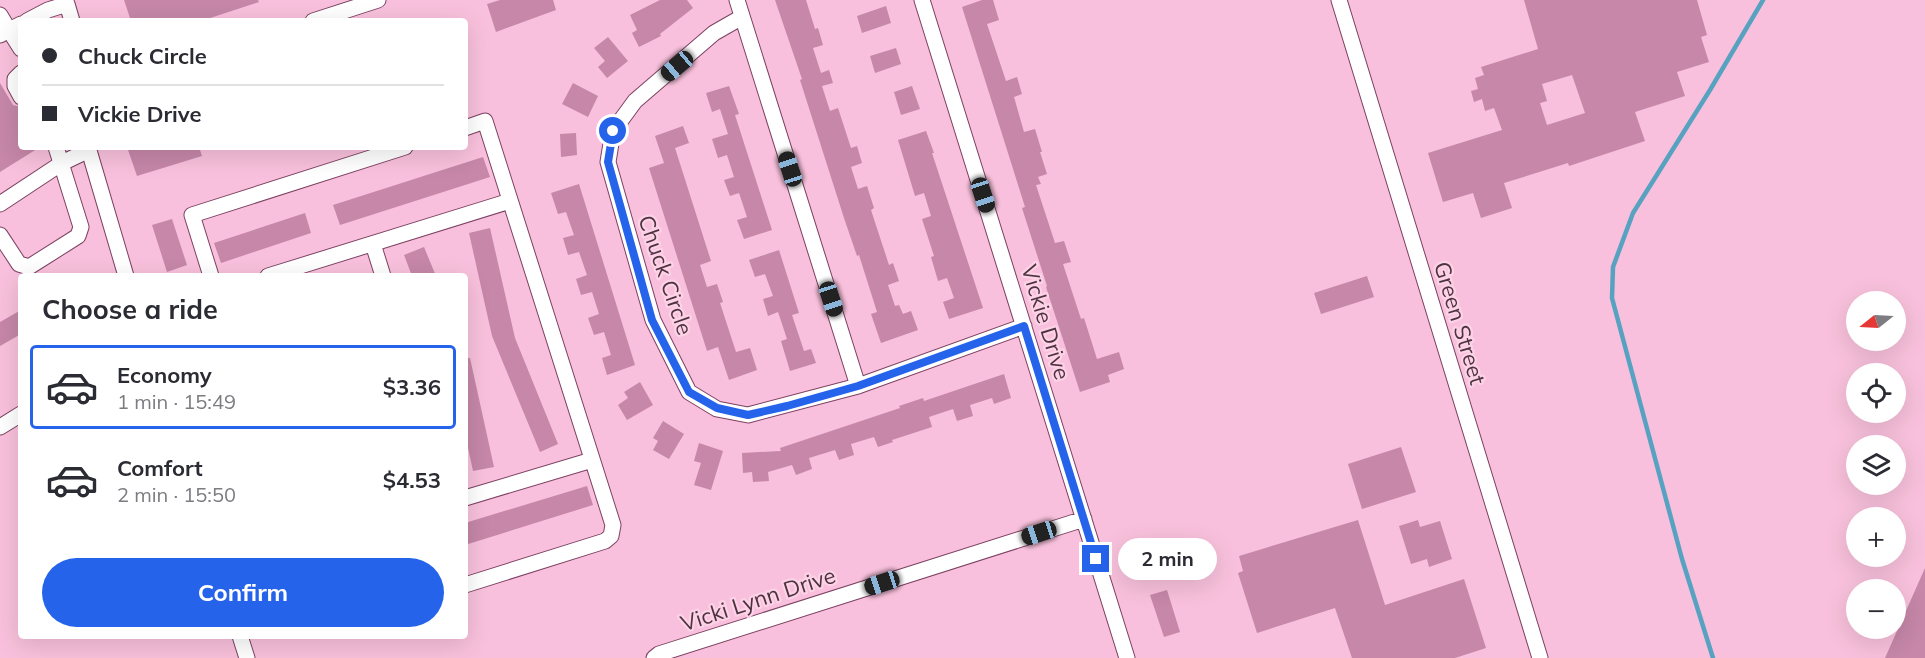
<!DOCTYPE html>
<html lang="en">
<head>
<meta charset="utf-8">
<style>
  body { margin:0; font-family:Mulish,sans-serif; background:#f7f7f7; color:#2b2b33; height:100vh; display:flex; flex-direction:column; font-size:22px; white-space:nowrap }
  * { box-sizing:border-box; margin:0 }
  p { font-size:20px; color:#7c7c81 }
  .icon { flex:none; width:33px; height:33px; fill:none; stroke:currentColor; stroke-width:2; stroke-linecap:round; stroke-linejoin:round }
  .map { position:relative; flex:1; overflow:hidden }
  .sheet { position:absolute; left:18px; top:273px; width:450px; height:366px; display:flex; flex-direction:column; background:#fff; border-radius:6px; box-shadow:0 6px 24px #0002 }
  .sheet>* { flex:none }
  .hud { position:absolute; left:18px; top:18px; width:450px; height:132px; border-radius:6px; box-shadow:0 6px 24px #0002; display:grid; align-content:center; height:132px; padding:0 24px; background:#fff }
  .needle { width:39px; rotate:252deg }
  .fabs { position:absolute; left:1846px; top:291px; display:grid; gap:12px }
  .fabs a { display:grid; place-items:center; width:60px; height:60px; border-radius:50%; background:#fff; box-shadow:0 6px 24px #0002; font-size:30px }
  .end { position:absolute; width:27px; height:27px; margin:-14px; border:8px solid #2563eb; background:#fff; box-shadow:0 0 0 3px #fff }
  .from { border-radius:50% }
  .bubble { position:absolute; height:42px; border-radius:21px; background:#fff; box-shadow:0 6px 24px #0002; font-size:20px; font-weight:700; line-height:42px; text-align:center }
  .car { position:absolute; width:18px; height:36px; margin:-18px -9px; border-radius:8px; box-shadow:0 0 4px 2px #0007; background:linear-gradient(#222 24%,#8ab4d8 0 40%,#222 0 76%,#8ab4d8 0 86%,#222 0) }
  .hud b { display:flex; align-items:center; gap:21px; height:57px; font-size:22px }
  .hud b+b { border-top:2px solid #e1e1e2 }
  .hud i { width:15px; height:15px; background:#2b2b33 }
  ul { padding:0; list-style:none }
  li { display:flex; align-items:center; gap:18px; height:84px; margin:0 12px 9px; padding:0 12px; border:3px solid transparent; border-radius:6px }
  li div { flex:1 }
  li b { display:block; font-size:22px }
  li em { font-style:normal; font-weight:700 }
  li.selected { border-color:#2563eb }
  li>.icon { width:54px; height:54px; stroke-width:1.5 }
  h2 { padding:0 24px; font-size:27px; line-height:72px }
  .action { display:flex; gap:12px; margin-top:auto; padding:12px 24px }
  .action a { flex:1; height:69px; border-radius:36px; background:#2563eb; color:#fff; font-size:24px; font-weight:700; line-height:69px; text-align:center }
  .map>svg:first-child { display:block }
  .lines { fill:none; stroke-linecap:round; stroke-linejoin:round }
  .stream { stroke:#57a2c0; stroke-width:4.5 }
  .building { fill:#c687a8; fill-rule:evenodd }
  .minor-casing { stroke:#7c4161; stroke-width:17 }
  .minor { stroke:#fff; stroke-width:15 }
  .route { stroke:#2563eb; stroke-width:8 }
  .labels { text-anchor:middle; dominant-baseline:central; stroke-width:4.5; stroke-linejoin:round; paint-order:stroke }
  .street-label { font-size:22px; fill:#4d3240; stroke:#fdd2e7 }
</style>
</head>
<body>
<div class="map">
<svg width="1925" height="658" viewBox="0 0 1925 658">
  <rect width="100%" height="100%" fill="#f8c0dc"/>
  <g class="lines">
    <path class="stream" d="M1713,658l-31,-99 -70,-261 1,-31 20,-54 77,-123 53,-90"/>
  </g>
  <path class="building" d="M124,0h134l1,2 -58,19h-70z
    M500,0h53l3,10 -60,22 -9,-28z
    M660,0h27l6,8 -33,26 1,2 -22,11 -7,-14 5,-3 -7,-15z
    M775,0h31l9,29 3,-1 5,17 -10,3 8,25 8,-3 4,13 -11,3 8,25 8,-3 13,40 6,-2 5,17 -11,4 7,22 9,-3 7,22 -3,2 18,55 4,-2 6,18 -11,4 7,21 4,-1 4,9 8,-3 7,19 -37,13 -10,-29 6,-2 -18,-57 -2,1 -13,-38 -44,-138 2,-1z
    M982,0h11l6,20 -12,4 19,57 11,-4 5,17 -8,3 10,35 11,-3 7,23h-2l7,22 -9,3 3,7 -5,1 19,58 9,-2 7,21 -8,2 18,55 3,-1 13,41 22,-7 5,17 -16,6 2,7 -30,10 -34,-105 1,-1 -25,-78 3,-1 -63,-200z
    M1524,0h173l10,35 -6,2 8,25 -32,10 8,24 -50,16 10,29 -76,25 -1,-3 -64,20 8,25 -31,10 -8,-25 -30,9 -15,-49 74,-23 -8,-22 -9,3 -3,-12 -8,3 -3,-11 7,-2 -3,-11 9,-3 -3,-8 57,-18zM1572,75l13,38 -38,12 -7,-22 7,-2 -5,-17z
    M886,6l5,17 -29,10 -5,-17z
    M608,37l20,24 -21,17 -9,-11 7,-6 -11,-13z
    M896,48l5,16 -26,9 -5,-17z
    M0,83l13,22 8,2v40h19l-40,25z
    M573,83l25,13 -10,21 -26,-13z
    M729,86l10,28 -4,1 37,115 -28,9 -7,-19 10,-3 -8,-24 -9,3 -6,-16 10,-3 -7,-22 -9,3 -6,-19 16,-5 -8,-25 -8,3 -6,-19z
    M912,86l8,23 -19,6 -7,-23z
    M683,126l6,17 -14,5 36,113 -11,4 7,22 10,-3 6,18 -3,1 16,49 14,-4 7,22 -28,10 -11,-33 -11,4 -58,-183 15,-5 -9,-27z
    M926,131l8,22h-2l51,155 -34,11 -6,-17 11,-4 -7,-20 -9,3 -7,-24 3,-1 -12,-37 9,-3 -7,-23 -9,3 -17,-56z
    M576,133l1,22 -16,2 -1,-23z
    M127,147h72l3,9 -65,20z
    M483,157l7,20 -150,48 -7,-20z
    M579,184l56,181 -28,10 -5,-17 9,-3 -7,-23 -10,3 -6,-17 11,-4 -7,-22 -11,3 -5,-16 11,-4 -8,-23 -11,3 -5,-17 11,-3 -8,-23 -8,2 -7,-21z
    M305,213l6,20 -90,30 -7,-20z
    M172,219l15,46 -20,7 -15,-47z
    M490,228l25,110 43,106 -18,8 -48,-116 -23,-103z
    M424,247l12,29h-24l-8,-21z
    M779,250l20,63 -7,2 12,36 7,-2 5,14 -26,8 -9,-30 6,-2 -9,-27 -10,4 -5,-17 10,-3 -8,-22 -10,3 -6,-17z
    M1367,276l7,21 -53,17 -7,-21z
    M21,310v24l-21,12v-24z
    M465,358h5l24,109 -21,4 -8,-37z
    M1004,374l7,24 -17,6 -2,-6 -22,7 3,11 -16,5 -4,-12 -24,8 3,10 -40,13 1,2 -15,5 -4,-10 -23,7 3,11 -15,5 -4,-10 -26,8 3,11 -16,6 -4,-10 -24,7 1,9 -16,1 -1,-10 -9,1 -1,-20 39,-2 -1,-3 120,-40 -1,-2 24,-8 1,3z
    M640,382l13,23 -26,15 -9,-15 10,-7 -4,-6z
    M663,421l21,13 -15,25 -16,-9 5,-9 -5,-3z
    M699,443l24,8 -12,39 -17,-5 7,-22 -7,-2z
    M1401,447l15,45 -54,17 -14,-45z
    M587,486l6,19 -128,40v-22z
    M1358,520l27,85 79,-26 22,69 -31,10h-103l-17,-50 -78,25 -19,-60 5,-2 -4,-15z
    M1418,520l2,7 20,-6 12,38 -23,8 -2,-8 -16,5 -12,-38z
    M1154,559l3,11 -20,8 -4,-12z
    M1925,568v90h-40z
    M1167,590l13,42 -16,5 -14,-42z"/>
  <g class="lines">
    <defs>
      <path id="minor" d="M737,0l121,386
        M922,0l205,658
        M1339,0l201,658
        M0,15l9,15 -9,5
        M742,17l-28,16 -79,68 -22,30 -5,31 45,158 36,72 28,17 31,6 110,-29 166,-60
        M27,21l21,-11 19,-6 5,17
        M313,21l65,-21
        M21,24l-12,6 12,19
        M21,73l-6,6v7l6,11
        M465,128l20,-7 128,404 -2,11 -6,5 -140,44
        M88,147l38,129
        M0,204l62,-41 27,-13
        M0,235l19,29 10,3 49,-31 3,-9 -25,-80
        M373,244l10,32
        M211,276l-19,-61 213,-68
        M268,276l242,-75
        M0,427l21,-13
        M465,498l127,-38
        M240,636l7,22
        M654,658l5,-4 425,-135"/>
    </defs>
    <use href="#minor" class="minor-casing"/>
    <use href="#minor" class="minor"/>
  </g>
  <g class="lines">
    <path class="route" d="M613,131l-5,31 44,158 37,72 28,16 31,7 39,-9 71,-20 166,-60 72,233"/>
  </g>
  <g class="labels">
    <g class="street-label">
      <text transform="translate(666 275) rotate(71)">Chuck Circle</text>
      <text transform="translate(1046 322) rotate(73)">Vickie Drive</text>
      <text transform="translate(1460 323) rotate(73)">Green Street</text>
      <text transform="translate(758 599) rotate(-18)">Vicki Lynn Drive</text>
    </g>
  </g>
</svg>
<div class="fabs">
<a><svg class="needle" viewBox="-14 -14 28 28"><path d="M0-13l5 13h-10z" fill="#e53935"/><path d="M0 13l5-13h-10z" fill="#7c7c81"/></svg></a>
<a><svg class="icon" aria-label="locate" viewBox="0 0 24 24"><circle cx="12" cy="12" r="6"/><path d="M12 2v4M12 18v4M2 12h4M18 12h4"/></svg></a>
<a><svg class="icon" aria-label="layers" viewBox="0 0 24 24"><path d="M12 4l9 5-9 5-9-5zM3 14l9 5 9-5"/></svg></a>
<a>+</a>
<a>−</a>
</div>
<i class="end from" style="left:613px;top:131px"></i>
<i class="end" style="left:1096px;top:559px"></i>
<div class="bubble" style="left:1118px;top:538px;width:99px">2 min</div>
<i class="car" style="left:677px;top:66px;rotate:230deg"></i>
<i class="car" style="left:790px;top:169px;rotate:342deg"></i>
<i class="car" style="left:983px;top:195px;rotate:162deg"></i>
<i class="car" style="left:831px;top:299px;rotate:162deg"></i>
<i class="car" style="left:1039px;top:533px;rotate:252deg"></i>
<i class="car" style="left:882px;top:583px;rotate:252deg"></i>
<div class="hud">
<b><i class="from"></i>Chuck Circle</b>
<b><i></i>Vickie Drive</b>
</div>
<section class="sheet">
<h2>Choose a ride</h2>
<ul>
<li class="selected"><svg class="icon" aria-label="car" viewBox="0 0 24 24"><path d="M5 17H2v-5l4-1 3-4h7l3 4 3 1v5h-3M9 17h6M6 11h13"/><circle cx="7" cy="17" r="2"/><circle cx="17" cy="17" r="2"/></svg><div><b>Economy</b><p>1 min · 15:49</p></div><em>$3.36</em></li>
<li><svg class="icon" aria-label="car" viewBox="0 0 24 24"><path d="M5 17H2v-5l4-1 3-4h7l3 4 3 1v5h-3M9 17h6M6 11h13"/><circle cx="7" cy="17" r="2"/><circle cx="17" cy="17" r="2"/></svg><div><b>Comfort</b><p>2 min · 15:50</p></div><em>$4.53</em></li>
</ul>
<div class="action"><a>Confirm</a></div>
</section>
</div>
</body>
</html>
